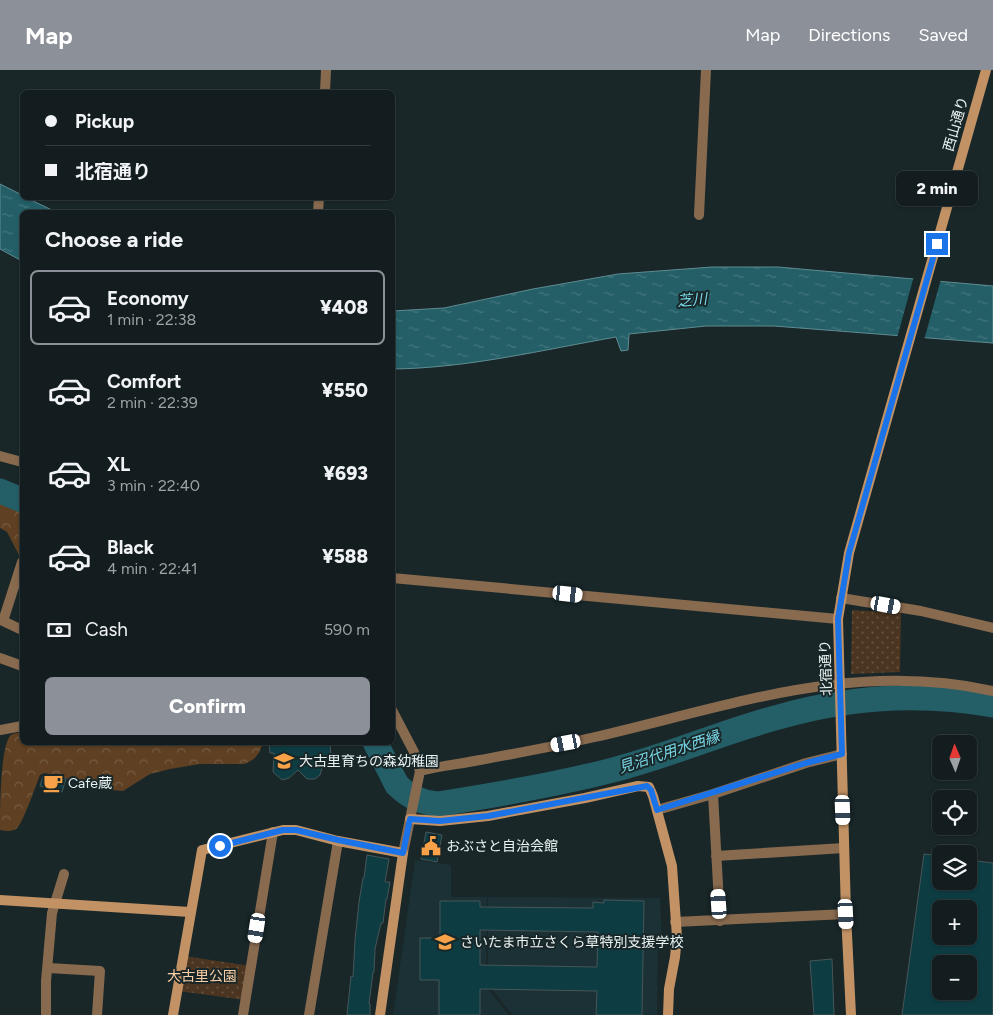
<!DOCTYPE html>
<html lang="en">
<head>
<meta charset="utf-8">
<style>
  body { margin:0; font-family:Figtree,"Noto Sans JP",sans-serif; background:#202a2c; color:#f1f3f6; height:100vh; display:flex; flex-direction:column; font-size:19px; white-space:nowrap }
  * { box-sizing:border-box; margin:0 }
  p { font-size:16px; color:#9da2a4 }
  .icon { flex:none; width:28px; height:28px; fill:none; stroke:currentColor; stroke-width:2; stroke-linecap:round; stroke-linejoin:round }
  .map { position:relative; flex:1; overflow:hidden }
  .drawer { position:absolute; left:20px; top:140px; width:375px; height:535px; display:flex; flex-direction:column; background:#131d1f; border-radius:8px; box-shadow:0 1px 4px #0004,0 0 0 1px #323b3d }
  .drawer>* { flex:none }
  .banner { position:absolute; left:20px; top:20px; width:375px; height:110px; border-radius:8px; box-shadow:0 1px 4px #0004,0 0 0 1px #323b3d; display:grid; align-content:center; height:110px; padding:0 25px; background:#131d1f }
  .needle { width:32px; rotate:358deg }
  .fabs { position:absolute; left:932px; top:665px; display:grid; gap:10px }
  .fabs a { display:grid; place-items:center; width:45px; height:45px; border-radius:8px; background:#131d1f; box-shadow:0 1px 4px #0004,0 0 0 1px #323b3d; font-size:25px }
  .end { position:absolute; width:22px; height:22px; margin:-11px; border:6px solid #1a73e8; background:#fff; box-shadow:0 0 0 2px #fff }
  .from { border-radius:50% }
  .bubble { position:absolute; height:35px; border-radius:8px; background:#131d1f; box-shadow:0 1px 4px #0004,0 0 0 1px #323b3d; font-size:16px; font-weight:800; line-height:35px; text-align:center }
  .car { position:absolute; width:15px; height:30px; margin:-15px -8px; border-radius:6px; box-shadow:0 0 4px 1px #0007; background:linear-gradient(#fff 24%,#345 0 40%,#fff 0 76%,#345 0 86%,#fff 0) }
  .banner b { display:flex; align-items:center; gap:18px; height:48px; font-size:19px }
  .banner b+b { border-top:1px solid #323b3d }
  .banner i { width:12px; height:12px; background:#f1f3f6 }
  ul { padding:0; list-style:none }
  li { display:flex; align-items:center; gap:15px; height:75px; margin:0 10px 8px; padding:0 15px; border:2px solid transparent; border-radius:8px }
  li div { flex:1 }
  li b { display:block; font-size:19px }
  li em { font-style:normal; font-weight:800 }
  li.on { border-color:#8c9099 }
  li>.icon { width:45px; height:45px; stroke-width:1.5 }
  h2 { padding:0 25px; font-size:22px; line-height:60px }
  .pay { display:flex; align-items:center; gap:12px; height:55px; padding:0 25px; font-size:19px }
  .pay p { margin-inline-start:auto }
  .cta { display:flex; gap:10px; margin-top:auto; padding:10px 25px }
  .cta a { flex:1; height:58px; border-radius:8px; background:#8c9099; color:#fff; font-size:20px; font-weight:800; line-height:58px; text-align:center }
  header { display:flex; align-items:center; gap:30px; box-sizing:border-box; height:70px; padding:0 25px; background:#8c9099; color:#fff }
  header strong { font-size:24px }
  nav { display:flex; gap:28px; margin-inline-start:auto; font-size:18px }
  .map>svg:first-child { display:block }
  .built { fill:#1b3135 }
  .grass { fill:url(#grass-dots) }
  .forest { fill:url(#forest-crowns) }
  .water { fill:url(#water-ripples); stroke:#5f8b92 }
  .pier { fill:#192729 }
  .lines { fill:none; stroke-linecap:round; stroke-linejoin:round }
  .river { stroke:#245f68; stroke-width:25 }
  .building { fill:#0d3c43; stroke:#475658; fill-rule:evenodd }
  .street { stroke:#886a4f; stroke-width:10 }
  .secondary { stroke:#c29265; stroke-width:10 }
  .route { stroke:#1a73e8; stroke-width:6 }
  .labels { text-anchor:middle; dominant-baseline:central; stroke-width:4; stroke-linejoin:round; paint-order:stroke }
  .street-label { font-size:14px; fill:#eaf3f4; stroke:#192729 }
  .poi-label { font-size:14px; fill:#eaf3f4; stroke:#192729; text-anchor:start }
  .park-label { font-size:14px; fill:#fbcea5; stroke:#192729 }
  .water-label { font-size:15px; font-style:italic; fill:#79d8e7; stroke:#192729 }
</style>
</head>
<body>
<header>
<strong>Map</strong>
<nav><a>Map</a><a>Directions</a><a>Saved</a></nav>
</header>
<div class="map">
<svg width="993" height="945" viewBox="0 0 993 945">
  <defs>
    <pattern id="grass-dots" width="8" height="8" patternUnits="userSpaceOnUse" patternTransform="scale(1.25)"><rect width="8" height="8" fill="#4b3520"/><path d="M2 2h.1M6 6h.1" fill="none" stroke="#655341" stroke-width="1.8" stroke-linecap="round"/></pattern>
    <pattern id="forest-crowns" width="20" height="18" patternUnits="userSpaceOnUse" patternTransform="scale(1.25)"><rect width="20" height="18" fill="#5f4022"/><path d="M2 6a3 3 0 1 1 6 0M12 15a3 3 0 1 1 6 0" fill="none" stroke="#765c43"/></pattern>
    <pattern id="water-ripples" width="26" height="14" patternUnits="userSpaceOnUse" patternTransform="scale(1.25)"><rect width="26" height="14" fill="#245f68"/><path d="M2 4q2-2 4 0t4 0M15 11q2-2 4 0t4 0" fill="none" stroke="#44767e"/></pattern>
  </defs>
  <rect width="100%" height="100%" fill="#192729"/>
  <path class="built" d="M415,790l36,5v32h36l-1,90 23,28h-116z
    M488,827l172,1 2,40 -4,4 -1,73h-144l-25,-30z"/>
  <path class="grass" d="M852,540l49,3 -1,59 -49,2z
    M184,886l67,10 -6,34 -67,-9z"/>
  <path class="forest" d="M0,413l22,6v68h-2l-13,-25 -7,-4z
    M22,662v10l241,1c-4,11 -7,17 -19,21h-44l-30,5 -20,5 -27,17 -11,-1 -67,-17 -5,2c-4,10 -18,51 -24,54 -5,3 -11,2 -16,1 0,-17 0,-86 11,-95 3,-2 8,-2 11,-3z"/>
  <path class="water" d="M0,114l22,11v3h5l29,14h-34v49l-22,-12z
    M712,197h66l215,19v57l-219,-17h-68l-77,8 -1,16 -7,1 -5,-14c-74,13 -148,31 -223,32v-58l51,-3 89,-19 85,-15z"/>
  <path class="pier" d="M914,206l27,3 -17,61 -27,-2z"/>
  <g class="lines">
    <path class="river" d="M0,421l22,9
      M375,672l22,43c11,11 24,18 41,19 58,-9 117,-19 175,-34 55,-14 107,-37 162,-52 71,-21 146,-26 218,-13"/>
  </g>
  <path class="building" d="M269,672h61l1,14h-13l4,12 -2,7 -5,4h-8l-9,-9 -9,8 -7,2 -9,-8 1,-19h-4z
    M52,705l14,4 -4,13 -22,-6 3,-10 8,2z
    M426,762l16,3 -5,27 -16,-3z
    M924,784l17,2v25h28v-21l24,3v152h-91zM941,839h28v27h-28zM941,894h28v27h-28z
    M367,785l22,4 -4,23h5l-3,17h-1l-3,24h-2l-6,26 -1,23h-1l-4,32h1v11h-23l4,-39 2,1 2,-37 4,-38 4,-24h1z
    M604,830l40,1 -2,114h-46l1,-24 -117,-2v26h-41v-35h-19v-42h20v-37h40v6l113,1v-6l11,1zM480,860l118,2 -1,35 -117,-2z
    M832,889l2,56h-20l-4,-54z"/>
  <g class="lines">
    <path class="street" d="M325,22l1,-22
      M318,142l1,-14
      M699,145l7,-145
      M0,386l22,6
      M22,492l-19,59 19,9
      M392,508l446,41
      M841,528l80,13 72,17
      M0,588l22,8
      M392,640l22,42 6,19 -17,82
      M0,660l22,-4
      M420,701c20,-5 40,-7 60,-11 38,-7 77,-14 115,-23 135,-31 257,-77 398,-46
      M657,740l56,-16
      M716,786l128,-8
      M720,851l-7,-127 93,-31 36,-9
      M675,852l171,-8
      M48,898l52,3 -3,44
      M46,945v-34l6,-68 12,-39
      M243,945l30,-183
      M309,945l29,-174"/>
    <path class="secondary" d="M410,749l30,2 48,-5 97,-18 53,-12 11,1 4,9 19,70 5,71 -2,20 -6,32 -1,26
      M0,830l190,12
      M173,945l29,-165 81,-20h13l42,11 65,12 -23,162
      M851,945l-5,-101 -8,-295 11,-66 137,-483"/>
  </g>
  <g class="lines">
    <path class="route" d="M220,776l63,-16h13l42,10 65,13 7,-34 30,2 48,-5 159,-30 4,4 6,20 149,-47 36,-9 -4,-135 11,-66 88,-309"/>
  </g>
  <defs>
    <symbol id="school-bare" viewBox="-9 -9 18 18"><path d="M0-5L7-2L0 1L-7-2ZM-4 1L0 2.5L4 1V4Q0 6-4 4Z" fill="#f7a248" stroke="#192729" stroke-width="2.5" paint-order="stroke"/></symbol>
    <symbol id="cafe-bare" viewBox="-9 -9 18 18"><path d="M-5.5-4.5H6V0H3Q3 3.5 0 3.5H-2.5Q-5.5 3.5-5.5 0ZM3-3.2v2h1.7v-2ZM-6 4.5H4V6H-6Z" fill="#f7a248" stroke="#192729" stroke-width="2.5" paint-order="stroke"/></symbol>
    <symbol id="civic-bare" viewBox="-9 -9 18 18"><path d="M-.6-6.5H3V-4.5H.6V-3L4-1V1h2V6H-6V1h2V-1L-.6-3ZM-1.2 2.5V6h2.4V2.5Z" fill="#f7a248" stroke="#192729" stroke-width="2.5" paint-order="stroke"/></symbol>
  </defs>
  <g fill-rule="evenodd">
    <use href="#school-bare" x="270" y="677" width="28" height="28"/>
    <use href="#cafe-bare" x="39" y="699" width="28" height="28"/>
    <use href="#civic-bare" x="417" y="762" width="28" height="28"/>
    <use href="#school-bare" x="431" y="858" width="28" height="28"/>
  </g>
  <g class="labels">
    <g class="street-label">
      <text transform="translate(956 54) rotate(-74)">西山通り</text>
      <text transform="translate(826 598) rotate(-92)">北宿通り</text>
    </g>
    <g class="poi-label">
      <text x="299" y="691">大古里育ちの森幼稚園</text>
      <text x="68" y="713">Cafe蔵</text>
      <text x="446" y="776">おぶさと自治会館</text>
      <text x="460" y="872">さいたま市立さくら草特別支援学校</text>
    </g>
    <g class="park-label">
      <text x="202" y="906">大古里公園</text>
    </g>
    <g class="water-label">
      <text transform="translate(692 230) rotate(-5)">芝川</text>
      <text transform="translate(669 682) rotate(-18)">見沼代用水西縁</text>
    </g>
  </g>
</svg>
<div class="fabs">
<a><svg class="needle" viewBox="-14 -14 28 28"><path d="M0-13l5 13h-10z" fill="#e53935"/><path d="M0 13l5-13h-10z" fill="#9da2a4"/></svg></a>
<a><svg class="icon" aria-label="locate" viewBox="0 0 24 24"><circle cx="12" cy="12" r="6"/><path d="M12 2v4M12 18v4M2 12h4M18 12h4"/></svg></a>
<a><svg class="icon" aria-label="layers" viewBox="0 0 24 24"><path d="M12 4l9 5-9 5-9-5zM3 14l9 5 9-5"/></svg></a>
<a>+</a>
<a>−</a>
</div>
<i class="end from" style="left:220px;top:776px"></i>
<i class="end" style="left:937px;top:174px"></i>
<div class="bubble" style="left:896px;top:101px;width:82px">2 min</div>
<i class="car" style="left:568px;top:524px;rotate:96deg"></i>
<i class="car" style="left:886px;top:535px;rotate:100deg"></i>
<i class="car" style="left:566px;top:673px;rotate:259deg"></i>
<i class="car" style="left:843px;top:740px;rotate:178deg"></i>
<i class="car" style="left:719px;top:834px;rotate:356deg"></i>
<i class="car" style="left:846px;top:844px;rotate:177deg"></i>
<i class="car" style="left:257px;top:858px;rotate:189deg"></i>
<div class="banner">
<b><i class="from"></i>Pickup</b>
<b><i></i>北宿通り</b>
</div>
<section class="drawer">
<h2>Choose a ride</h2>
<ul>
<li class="on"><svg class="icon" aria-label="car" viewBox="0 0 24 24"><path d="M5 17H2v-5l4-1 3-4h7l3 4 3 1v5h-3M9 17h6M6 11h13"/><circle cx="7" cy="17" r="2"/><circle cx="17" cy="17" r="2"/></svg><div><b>Economy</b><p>1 min · 22:38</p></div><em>¥408</em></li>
<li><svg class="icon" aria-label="car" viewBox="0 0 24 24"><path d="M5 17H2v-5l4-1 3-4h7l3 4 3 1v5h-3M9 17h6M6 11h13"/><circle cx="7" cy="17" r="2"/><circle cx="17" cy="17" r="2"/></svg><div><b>Comfort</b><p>2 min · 22:39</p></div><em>¥550</em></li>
<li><svg class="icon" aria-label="car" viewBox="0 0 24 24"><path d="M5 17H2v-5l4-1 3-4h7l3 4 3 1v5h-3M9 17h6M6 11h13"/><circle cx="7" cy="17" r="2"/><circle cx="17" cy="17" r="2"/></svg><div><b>XL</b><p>3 min · 22:40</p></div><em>¥693</em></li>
<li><svg class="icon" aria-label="car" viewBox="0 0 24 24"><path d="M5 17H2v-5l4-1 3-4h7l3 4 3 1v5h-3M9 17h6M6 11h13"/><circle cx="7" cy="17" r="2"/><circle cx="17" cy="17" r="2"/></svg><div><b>Black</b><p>4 min · 22:41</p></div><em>¥588</em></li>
</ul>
<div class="pay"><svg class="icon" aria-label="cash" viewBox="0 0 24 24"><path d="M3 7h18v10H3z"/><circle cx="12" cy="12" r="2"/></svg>Cash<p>590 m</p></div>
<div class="cta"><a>Confirm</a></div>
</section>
</div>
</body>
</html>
